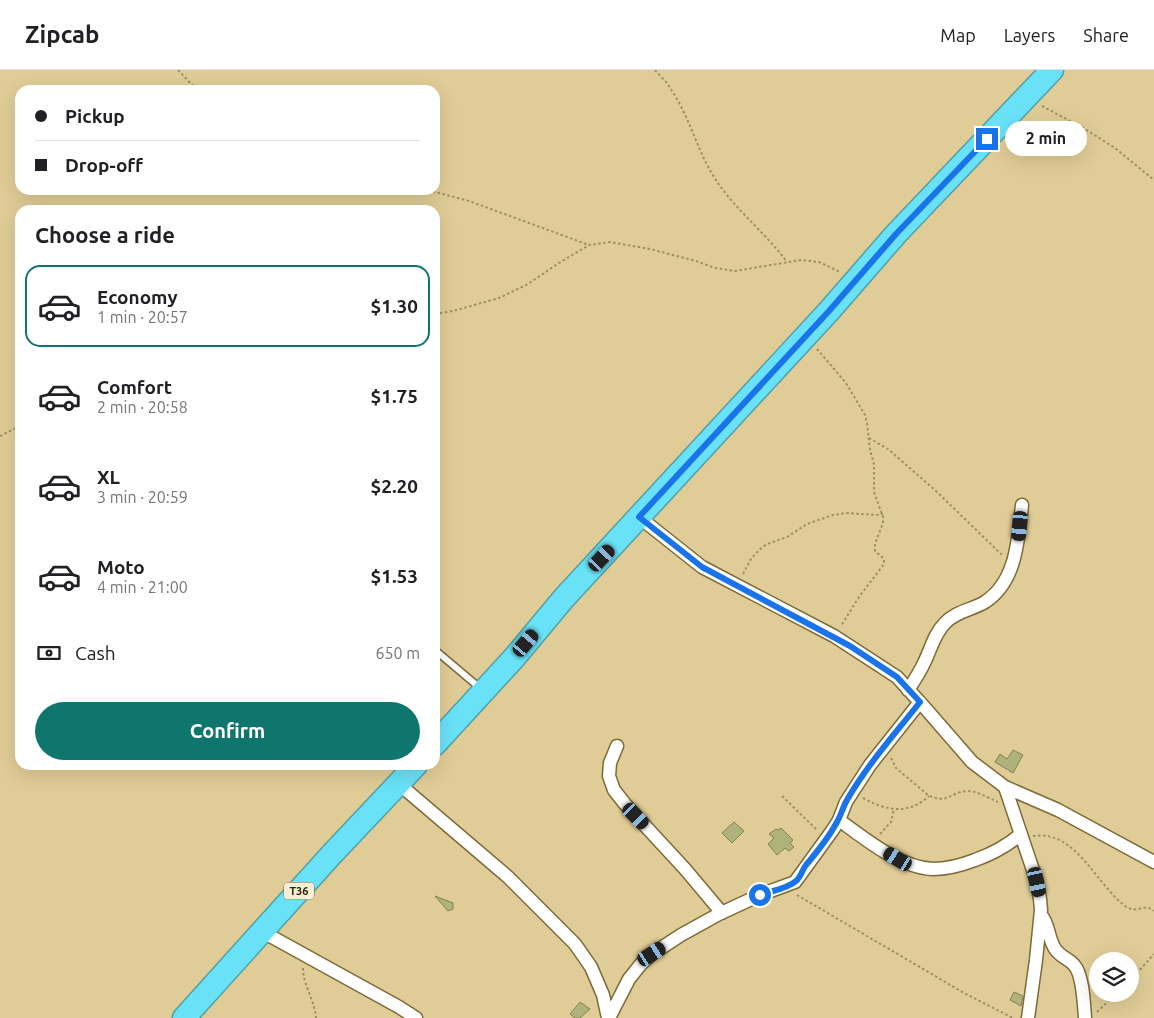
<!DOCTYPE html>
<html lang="en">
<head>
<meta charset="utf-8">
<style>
  body { margin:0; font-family:Ubuntu,sans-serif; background:#f6f6f6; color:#202124; height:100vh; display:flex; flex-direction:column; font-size:19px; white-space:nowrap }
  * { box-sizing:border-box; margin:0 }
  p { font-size:16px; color:#757577 }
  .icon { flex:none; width:28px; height:28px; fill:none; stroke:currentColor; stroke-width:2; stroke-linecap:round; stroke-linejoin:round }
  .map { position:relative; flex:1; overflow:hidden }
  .panel { position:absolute; left:15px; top:135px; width:425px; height:565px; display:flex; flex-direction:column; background:#fff; border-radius:15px; box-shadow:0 5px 20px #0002 }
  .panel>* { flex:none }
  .top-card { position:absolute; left:15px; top:15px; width:425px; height:110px; border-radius:15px; box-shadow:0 5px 20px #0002; display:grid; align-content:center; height:110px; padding:0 20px; background:#fff }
  .buttons { position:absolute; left:1089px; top:882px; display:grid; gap:10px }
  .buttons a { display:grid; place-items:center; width:50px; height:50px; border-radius:50%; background:#fff; box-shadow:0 5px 20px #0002; font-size:25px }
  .end { position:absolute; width:22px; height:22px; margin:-11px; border:6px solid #1a73e8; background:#fff; box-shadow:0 0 0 2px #fff }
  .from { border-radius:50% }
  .bubble { position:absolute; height:35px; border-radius:18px; background:#fff; box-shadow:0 5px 20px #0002; font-size:16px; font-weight:700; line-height:35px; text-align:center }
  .car { position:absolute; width:15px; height:30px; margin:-15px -8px; border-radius:6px; box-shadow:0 0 4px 1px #0007; background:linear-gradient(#222 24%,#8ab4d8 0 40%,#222 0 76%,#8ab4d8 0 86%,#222 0) }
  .top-card b { display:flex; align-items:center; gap:18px; height:48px; font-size:19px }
  .top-card b+b { border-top:1px solid #e0e0e0 }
  .top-card i { width:12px; height:12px; background:#202124 }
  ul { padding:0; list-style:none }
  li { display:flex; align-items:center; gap:15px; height:82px; margin:0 10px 8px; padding:0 10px; border:2px solid transparent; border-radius:15px }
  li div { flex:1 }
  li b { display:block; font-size:19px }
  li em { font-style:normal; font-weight:700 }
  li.active { border-color:#0f766e }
  li>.icon { width:45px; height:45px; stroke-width:1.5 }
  h2 { padding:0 20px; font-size:22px; line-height:60px }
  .pay { display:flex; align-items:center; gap:12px; height:55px; padding:0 20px; font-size:19px }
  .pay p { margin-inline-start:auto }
  .cta { display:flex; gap:10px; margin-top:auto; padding:10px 20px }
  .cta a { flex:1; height:58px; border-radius:30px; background:#0f766e; color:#fff; font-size:20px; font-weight:700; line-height:58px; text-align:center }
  header { display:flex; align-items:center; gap:30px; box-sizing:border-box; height:70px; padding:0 25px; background:#fff; border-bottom:1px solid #e0e0e0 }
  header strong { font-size:24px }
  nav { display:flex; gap:28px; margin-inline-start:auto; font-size:18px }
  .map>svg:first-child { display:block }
  .building { fill:#b0b27c; stroke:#81834e }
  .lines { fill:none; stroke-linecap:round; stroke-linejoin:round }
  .lane-casing { stroke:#7c6a37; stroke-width:9 }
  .street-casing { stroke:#7c6a37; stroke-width:15 }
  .highway-casing { stroke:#539fa5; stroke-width:25 }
  .path { stroke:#9d8e64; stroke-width:2; stroke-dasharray:2.5 2.5; stroke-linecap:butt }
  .lane { stroke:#fff; stroke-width:6 }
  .street { stroke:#fff; stroke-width:12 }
  .highway { stroke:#69e2f7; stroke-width:22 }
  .route { stroke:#1a73e8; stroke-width:6 }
  .labels { text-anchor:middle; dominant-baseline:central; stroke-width:4; stroke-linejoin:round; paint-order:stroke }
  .shield { fill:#f8eed3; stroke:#686048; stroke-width:1 }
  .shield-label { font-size:11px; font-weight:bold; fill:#2a230d }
</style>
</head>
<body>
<header>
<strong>Zipcab</strong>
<nav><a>Map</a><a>Layers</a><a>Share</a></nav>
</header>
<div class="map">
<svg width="1154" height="948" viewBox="0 0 1154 948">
  <rect width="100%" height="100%" fill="#e0cc96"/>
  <path class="building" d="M1013,680l10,5 -10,18 -18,-11 5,-8 7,5z
    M734,752l10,9 -12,12 -10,-10z
    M781,758l12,12 -3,3 4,4 -5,4 -4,-3 -8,7 -9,-11 6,-6 -5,-4 7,-5 2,1z
    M435,826l18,7v6l-5,2z
    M1014,922l9,4 -2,10 -11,-6z
    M580,932l10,7 -10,9h-5l-5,-4z"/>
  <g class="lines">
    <defs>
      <path id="lane" d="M435,580l45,38"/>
      <path id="street" d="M639,447l63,50 132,69 63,41 29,32 46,53 33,25 53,23 96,52
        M908,620c6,-9 12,-18 16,-27 7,-14 10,-29 21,-40 11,-12 27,-13 40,-21 32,-21 33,-63 37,-97
        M617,676l-7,17 -1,13 5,14 11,14 60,65 37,44
        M399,714l109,93 67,67 16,23 12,28 5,23
        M1005,717l32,95 3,17 1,11 -5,50 -8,58
        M839,750c25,18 61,48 94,49 14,0 29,-4 42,-9 17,-6 32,-14 46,-26
        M1041,845c8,9 7,22 13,32 4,9 14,11 20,18 9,9 10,40 11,53
        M263,862l136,75 17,11
        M609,948l20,-39 12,-15 11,-10 29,-19 38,-21 41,-19 35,-13 37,-51 7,-11 7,-18 24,-37 50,-63"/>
      <path id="highway" d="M435,674l79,-86 50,-60 265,-287 67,-77 156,-164
        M184,948l148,-164 84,-89"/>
    </defs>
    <use href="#lane" class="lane-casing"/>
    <use href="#street" class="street-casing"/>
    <use href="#highway" class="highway-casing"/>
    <path class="path" d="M178,0l19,20
      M655,0c6,7 13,13 17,21 18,27 25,59 42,86 20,32 51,55 73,85
      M1042,36l43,23 30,19 39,32
      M428,120l41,11 120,44
      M435,244l18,-3 46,-13 29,-14 31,-21 30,-18 21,-3 40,7 46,12 19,7 20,3 66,-11 18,2 21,10
      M817,279l29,34 19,32 2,8 3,27 4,14v28l9,25v6l-8,21v7l9,8v5l-25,33 -18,29
      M0,366l20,-10
      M869,368l19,11 48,42 66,64
      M743,504l8,-15 8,-9 8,-6 20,-7 20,-13 26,-9 14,-2 29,2 7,-1
      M891,688l5,10 32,27c20,10 22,-3 39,-4 11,0 21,7 31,11
      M782,726l35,34
      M863,728c23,13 46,17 66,-2
      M880,764l11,-12 3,-13
      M1033,766c42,-7 63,48 92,70 13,9 18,-4 29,5
      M797,825l167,98 49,25
      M303,898c0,17 12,33 13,50
      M1130,911l24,-27
      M1097,942l19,-18"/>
    <use href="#lane" class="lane"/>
    <use href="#street" class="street"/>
    <use href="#highway" class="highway"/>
  </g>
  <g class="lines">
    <path class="route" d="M760,825c11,-4 27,-6 36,-14 5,-4 6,-11 10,-16 11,-13 23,-28 31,-43 4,-7 6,-15 10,-22 20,-35 48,-66 73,-98l-23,-25 -47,-31 -148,-79 -63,-50 190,-206 67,-77 91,-95"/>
  </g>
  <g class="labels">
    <rect class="shield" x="284" y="812.5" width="30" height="17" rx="4"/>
    <g class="shield-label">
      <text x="299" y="821">T36</text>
    </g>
  </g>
</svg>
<div class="buttons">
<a><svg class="icon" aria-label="layers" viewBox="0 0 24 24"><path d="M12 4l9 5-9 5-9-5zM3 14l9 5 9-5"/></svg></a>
</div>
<i class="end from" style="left:760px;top:825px"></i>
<i class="end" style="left:987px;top:69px"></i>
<div class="bubble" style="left:1005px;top:51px;width:82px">2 min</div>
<i class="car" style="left:1020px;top:456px;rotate:185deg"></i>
<i class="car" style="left:602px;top:488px;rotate:43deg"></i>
<i class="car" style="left:526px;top:573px;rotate:40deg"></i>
<i class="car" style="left:636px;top:746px;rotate:136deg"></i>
<i class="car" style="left:898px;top:789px;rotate:301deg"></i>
<i class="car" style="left:1037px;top:812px;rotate:168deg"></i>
<i class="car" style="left:652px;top:884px;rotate:57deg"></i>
<div class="top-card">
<b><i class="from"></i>Pickup</b>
<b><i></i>Drop-off</b>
</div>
<section class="panel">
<h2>Choose a ride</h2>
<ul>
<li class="active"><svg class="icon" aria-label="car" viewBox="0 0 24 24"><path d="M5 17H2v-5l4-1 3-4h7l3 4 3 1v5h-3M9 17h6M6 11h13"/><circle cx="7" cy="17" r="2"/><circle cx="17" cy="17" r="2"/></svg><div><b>Economy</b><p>1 min · 20:57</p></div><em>$1.30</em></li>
<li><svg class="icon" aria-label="car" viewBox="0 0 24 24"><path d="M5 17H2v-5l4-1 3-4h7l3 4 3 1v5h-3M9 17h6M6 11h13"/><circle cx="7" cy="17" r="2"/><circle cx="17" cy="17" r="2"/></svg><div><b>Comfort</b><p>2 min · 20:58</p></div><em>$1.75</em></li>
<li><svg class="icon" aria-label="car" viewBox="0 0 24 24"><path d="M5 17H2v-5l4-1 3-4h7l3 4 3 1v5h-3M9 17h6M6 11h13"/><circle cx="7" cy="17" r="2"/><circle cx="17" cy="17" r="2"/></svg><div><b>XL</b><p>3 min · 20:59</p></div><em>$2.20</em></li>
<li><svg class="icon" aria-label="car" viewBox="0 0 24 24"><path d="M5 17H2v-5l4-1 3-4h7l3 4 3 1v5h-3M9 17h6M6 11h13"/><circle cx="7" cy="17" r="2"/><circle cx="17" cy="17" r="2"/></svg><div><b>Moto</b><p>4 min · 21:00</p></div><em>$1.53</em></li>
</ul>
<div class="pay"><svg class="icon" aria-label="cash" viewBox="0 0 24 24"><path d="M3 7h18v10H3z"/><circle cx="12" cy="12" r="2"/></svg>Cash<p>650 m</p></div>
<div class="cta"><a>Confirm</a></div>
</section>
</div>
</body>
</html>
